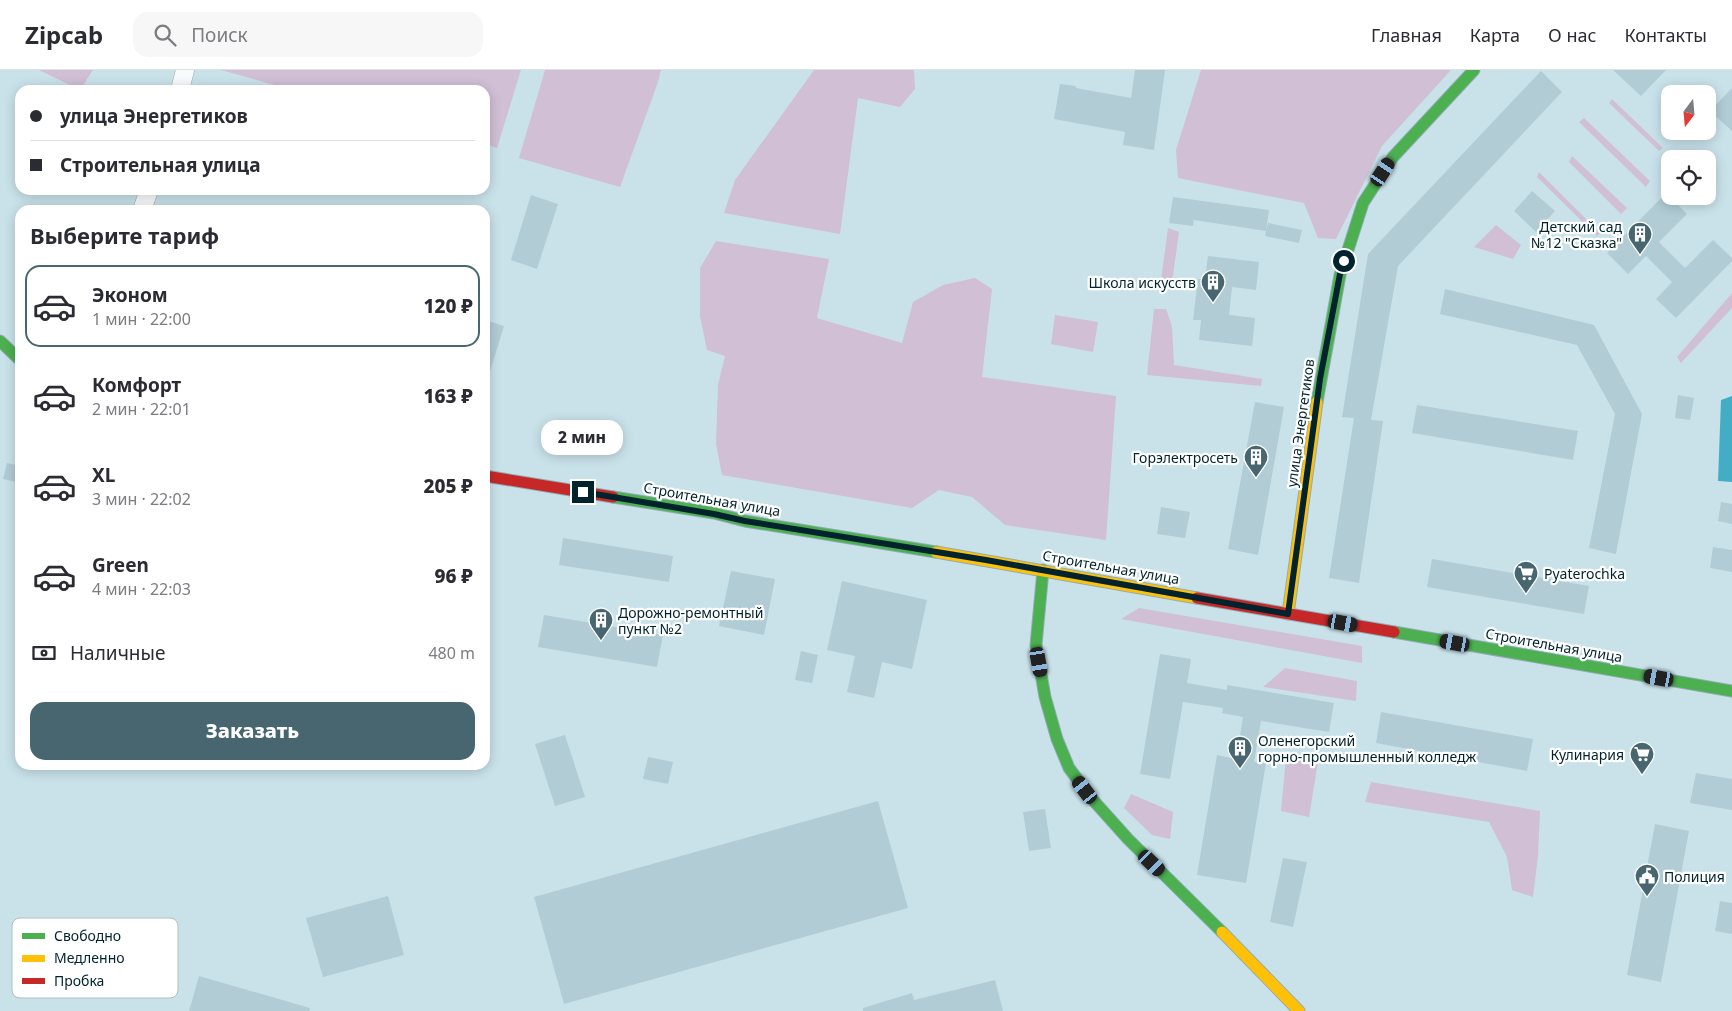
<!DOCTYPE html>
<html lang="ru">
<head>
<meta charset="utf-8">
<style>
  body { margin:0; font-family:"Noto Sans",sans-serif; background:#f7f7f7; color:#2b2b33; height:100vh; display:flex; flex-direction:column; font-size:19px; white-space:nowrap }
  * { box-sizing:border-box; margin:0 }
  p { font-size:16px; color:#7c7c81 }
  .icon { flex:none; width:28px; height:28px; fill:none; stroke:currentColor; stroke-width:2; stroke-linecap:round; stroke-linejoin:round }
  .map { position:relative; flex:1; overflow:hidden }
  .details { position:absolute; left:15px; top:135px; width:475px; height:565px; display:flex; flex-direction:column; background:#fff; border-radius:15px; box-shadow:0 2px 12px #0003 }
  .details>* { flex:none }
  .hud { position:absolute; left:15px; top:15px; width:475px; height:110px; border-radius:15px; box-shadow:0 2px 12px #0003; display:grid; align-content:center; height:110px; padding:0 15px; background:#fff }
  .needle { width:32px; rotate:196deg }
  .tools { position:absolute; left:1661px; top:15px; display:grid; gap:10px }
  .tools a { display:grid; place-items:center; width:55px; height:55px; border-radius:10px; background:#fff; box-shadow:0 2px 12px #0003; font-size:25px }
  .end { position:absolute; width:22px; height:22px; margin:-11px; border:6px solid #01232d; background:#fff; box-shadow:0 0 0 2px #fff }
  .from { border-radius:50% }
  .bubble { position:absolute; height:35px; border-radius:15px; background:#fff; box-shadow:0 2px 12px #0003; font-size:16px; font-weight:800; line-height:35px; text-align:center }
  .car { position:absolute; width:15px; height:30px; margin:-15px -8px; border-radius:6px; box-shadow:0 0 4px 1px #0007; background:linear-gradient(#222 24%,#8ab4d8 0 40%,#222 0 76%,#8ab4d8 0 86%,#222 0) }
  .hud b { display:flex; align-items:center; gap:18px; height:48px; font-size:19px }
  .hud b+b { border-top:1px solid #e1e1e2 }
  .hud i { width:12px; height:12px; background:#2b2b33 }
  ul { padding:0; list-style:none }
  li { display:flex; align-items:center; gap:15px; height:82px; margin:0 10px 8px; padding:0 5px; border:2px solid transparent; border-radius:15px }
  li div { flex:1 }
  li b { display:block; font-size:19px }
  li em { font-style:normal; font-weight:800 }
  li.current { border-color:#47666f }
  li>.icon { width:45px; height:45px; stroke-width:1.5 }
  h2 { padding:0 15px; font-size:22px; line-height:60px }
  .pay { display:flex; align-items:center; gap:12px; height:55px; padding:0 15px; font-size:19px }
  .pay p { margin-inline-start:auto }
  .cta { display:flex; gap:10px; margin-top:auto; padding:10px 15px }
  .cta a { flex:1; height:58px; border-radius:15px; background:#47666f; color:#fff; font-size:20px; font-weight:800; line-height:58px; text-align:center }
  header { display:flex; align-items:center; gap:30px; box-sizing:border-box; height:70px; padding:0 25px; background:#fff; border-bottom:1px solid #e1e1e2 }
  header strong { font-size:24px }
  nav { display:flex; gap:28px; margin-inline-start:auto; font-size:18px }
  .search { width:350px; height:45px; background:#f7f7f7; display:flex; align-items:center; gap:12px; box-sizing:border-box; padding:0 18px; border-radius:15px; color:#7c7c81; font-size:19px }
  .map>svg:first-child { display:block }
  .green { fill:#d0bfd5 }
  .water { fill:#44adc6 }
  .building { fill:#b1ccd5 }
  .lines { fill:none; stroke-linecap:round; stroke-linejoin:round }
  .street-casing { stroke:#91acb5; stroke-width:19 }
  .fast-casing { stroke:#91acb5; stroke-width:13 }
  .slow-casing { stroke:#91acb5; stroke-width:13 }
  .jam-casing { stroke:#91acb5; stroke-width:13 }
  .street { stroke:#f7fbfc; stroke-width:18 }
  .fast { stroke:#4caf50; stroke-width:11 }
  .slow { stroke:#ffc107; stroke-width:11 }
  .jam { stroke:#c62828; stroke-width:11 }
  .route { stroke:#01232d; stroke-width:6 }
  .labels { text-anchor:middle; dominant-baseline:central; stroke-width:4.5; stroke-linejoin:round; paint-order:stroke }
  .poi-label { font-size:14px; fill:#01232d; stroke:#fff; text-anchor:end }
  .street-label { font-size:14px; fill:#01232d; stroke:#fff }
  .key { fill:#fff; stroke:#b3bdc0; stroke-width:1 }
  .key-label { font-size:14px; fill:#01232d }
</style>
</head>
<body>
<header>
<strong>Zipcab</strong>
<div class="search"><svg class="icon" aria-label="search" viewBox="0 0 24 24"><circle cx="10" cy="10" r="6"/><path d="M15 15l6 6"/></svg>Поиск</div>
<nav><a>Главная</a><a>Карта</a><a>О нас</a><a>Контакты</a></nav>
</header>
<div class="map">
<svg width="1732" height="941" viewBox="0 0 1732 941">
  <rect width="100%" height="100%" fill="#c9e2ea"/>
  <path class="green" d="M39,0h54l-13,20z
    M221,0h300l-24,78 -12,-4v-54h-193z
    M545,0h116l-4,15 -37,102 -101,-29z
    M814,0h100l1,19 -15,18 -42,-9 -18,136 -116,-21 11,-33z
    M1201,0h250l-69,76 -46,93 -18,-1 -14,-35 -126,-25 -2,-28z
    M1612,29l51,49 -4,3 -50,-48z
    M1584,48l66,63 -4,6 -67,-65z
    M1572,86l55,52 -6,6 -52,-52z
    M1539,102l61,61 -3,3 -60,-59z
    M1496,155l25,20 -8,14 -39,-12z
    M1168,158l11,4 -7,50 -11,-2z
    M716,171l113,18 -12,59 85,25 11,-41 30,-17 32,-7 17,11 -10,88 134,19 -10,144 -101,-15 -33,-28 -33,-7 -27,18 -190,-33 -6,-31 2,-59 7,-29 -18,-6 -7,-34v-48z
    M1732,223v15l-51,55 -4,-6z
    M1154,239h12l6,17 2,39 88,14 -1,7 -114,-11z
    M1055,245l43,7 -5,30 -42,-8z
    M1139,538l223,38v17l-241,-44z
    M1285,598l72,13 -1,20 -93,-14z
    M1286,687l32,5 -9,55 -28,-6z
    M1371,712l169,29 -2,45 -5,41 -21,-7 -5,-33 -18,-35 -124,-20z
    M1131,724l42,18 -3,27 -18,-4 -28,-27z"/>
  <path class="water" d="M1732,326v86l-14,-1 3,-81z"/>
  <path class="building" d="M1135,0h30l-11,80 -31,-5 2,-13 -71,-13 6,-35 16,2v2l55,10z
    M1613,0h53l-25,26z
    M1541,1l21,21 -164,174 -27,154 12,1 -24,162 -30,-5 25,-160 -12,-1 26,-163z
    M1732,18v43l-22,-20z
    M1532,121l23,20 -19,21 -22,-21z
    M1666,123l21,21 -28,28 26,26 28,-28 19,18v3l-56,57 -20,-19 16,-17 -26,-26 -18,18 -21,-21z
    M531,125l27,9 -21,65 -26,-9z
    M1173,127l96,13 -3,21 -72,-11 -1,6 -24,-3z
    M1268,153l34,7 -3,13 -34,-7z
    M1208,186l51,6 -3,28 -24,-3 -3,28 26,3 -3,28 -53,-6 2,-20h-8l5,-41h7z
    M1445,219l149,36 48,89 -26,140 -27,-6 26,-134 -38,-69 -137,-31z
    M485,250l19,6 -16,52 -3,-1z
    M1678,325l16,3 -4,22 -15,-2z
    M1255,332l29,5 -26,148 -30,-6z
    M1417,335l161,26 -5,29 -161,-27z
    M7,393l13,3v17l-17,-4z
    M1721,432l11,2v20l-14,-3z
    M1161,437l29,5 -5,26 -28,-4z
    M563,468l110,18 -4,26 -110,-17z
    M1713,477l19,3v22l-22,-4z
    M1432,489l157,27 -5,28 -157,-27z
    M731,501l44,8 -11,56 -45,-9z
    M842,511l85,19 -15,69 -30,-7 -8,36 -27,-6 8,-36 -28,-6z
    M544,545l119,20 -6,32 -119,-20z
    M801,581l17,4 -6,28 -17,-3z
    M1160,584l31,5 -4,24 40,7v-5l107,18 -5,29 -68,-11 -7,41 12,1 -20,120 -49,-8 20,-120 19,4 7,-42 -21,-4 1,-5 -40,-6 -13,77 -30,-5z
    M1381,642l152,27 -6,32 -151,-28z
    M565,665l20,62 -30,9 -20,-62z
    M648,687l25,5 -5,22 -25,-5z
    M1696,703l36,6v31l-42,-7z
    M878,731l30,107 -344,96 -30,-107z
    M1045,739l6,39 -22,3 -6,-39z
    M1655,754l34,7 -28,151 -34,-7z
    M1283,788l24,4 -14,65 -23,-5z
    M388,826l16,59 -81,22 -17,-59z
    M1720,831l12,2v31l-17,-3z
    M199,906l111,32 -1,3h-120z
    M995,910l8,31h-140v-3l49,-15 2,7z"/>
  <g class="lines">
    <defs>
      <path id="street" d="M180,20l5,-20
        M142,140l7,-20"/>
      <path id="fast" d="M0,271l20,19
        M1317,332l23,-127 23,-72 30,-46 81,-87
        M613,427l101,16 31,8 191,31
        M1043,500l-7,75 9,52 12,42 12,29 24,32 35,39 94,93
        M1394,562l338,59"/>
      <path id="slow" d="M936,482l261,46
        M1288,544l29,-212
        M1222,862l77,79"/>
      <path id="jam" d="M485,406l128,21
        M1197,528l197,34"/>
    </defs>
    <use href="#street" class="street-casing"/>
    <use href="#fast" class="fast-casing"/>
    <use href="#slow" class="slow-casing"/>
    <use href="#jam" class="jam-casing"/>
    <use href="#street" class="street"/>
    <use href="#fast" class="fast"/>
    <use href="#slow" class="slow"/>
    <use href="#jam" class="jam"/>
  </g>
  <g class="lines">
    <path class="route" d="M583,422l131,22 31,7 241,39 302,54 32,-235 20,-105 4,-13"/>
  </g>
  <defs>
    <symbol id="building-pin" viewBox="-11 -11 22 30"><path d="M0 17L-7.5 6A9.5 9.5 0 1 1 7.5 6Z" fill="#47666f" stroke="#fff"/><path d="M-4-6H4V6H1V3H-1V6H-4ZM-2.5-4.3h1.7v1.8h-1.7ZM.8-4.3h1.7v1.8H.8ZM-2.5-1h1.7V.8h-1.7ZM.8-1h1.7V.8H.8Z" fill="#fff"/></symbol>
    <symbol id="supermarket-pin" viewBox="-11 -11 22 30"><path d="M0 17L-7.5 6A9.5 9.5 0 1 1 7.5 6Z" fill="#47666f" stroke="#fff"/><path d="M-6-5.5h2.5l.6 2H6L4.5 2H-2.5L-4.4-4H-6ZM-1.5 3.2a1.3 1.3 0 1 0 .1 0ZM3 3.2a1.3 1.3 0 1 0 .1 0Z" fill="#fff"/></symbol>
    <symbol id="civic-pin" viewBox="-11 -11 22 30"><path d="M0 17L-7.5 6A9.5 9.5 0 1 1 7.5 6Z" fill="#47666f" stroke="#fff"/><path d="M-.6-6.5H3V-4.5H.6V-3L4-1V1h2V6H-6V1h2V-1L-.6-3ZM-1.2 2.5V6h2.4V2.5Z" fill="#fff"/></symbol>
  </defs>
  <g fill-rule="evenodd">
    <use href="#building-pin" x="1626" y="150" width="28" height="38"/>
    <use href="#building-pin" x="1199" y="198" width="28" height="38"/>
    <use href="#building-pin" x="1242" y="373" width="28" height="38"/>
    <use href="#supermarket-pin" x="1512" y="489" width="28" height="38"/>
    <use href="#building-pin" x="587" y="536" width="28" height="38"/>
    <use href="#building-pin" x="1226" y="664" width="28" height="38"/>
    <use href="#supermarket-pin" x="1628" y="670" width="28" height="38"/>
    <use href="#civic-pin" x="1633" y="792" width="28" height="38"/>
  </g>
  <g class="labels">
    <g class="poi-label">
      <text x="1622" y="156">Детский сад<tspan x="1622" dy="16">№12 "Сказка"</tspan></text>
      <text x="1196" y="212">Школа искусств</text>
      <text x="1238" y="387">Горэлектросеть</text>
      <text x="1544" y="503" text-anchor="start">Pyaterochka</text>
      <text x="618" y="542" text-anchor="start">Дорожно-ремонтный<tspan x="618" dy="16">пункт №2</tspan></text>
      <text x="1258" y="670" text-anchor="start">Оленегорский<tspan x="1258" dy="16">горно-промышленный колледж</tspan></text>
      <text x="1624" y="684">Кулинария</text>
      <text x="1664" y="806" text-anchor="start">Полиция</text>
    </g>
    <g class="street-label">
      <text transform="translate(1300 353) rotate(-82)">улица Энергетиков</text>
      <text transform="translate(712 429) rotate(10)">Строительная улица</text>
      <text transform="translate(1111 497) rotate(10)">Строительная улица</text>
      <text transform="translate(1554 575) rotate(10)">Строительная улица</text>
    </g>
  </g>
  <rect x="12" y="848" width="166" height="80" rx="8" class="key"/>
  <rect x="22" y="863" width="23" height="6" fill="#4caf50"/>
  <rect x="22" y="885" width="23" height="7" fill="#ffc107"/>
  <rect x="22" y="908" width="23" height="6" fill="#c62828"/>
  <g class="key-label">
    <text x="54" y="871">Свободно</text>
    <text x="54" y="893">Медленно</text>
    <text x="54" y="916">Пробка</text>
  </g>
</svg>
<div class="tools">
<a><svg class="needle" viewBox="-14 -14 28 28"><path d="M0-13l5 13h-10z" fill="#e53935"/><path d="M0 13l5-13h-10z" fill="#7c7c81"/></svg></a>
<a><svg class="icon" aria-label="locate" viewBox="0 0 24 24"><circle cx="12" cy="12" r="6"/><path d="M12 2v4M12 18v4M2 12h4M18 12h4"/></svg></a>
</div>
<i class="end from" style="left:1344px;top:191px"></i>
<i class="end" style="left:583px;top:422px"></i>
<div class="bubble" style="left:541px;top:350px;width:82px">2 мин</div>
<i class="car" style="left:1383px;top:102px;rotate:33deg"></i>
<i class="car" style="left:1343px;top:553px;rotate:100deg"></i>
<i class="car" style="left:1455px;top:573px;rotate:280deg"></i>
<i class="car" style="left:1039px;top:592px;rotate:170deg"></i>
<i class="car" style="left:1659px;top:608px;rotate:280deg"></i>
<i class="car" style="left:1085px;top:720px;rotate:323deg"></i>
<i class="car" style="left:1152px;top:793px;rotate:134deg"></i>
<div class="hud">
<b><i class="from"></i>улица Энергетиков</b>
<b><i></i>Строительная улица</b>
</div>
<section class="details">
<h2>Выберите тариф</h2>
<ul>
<li class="current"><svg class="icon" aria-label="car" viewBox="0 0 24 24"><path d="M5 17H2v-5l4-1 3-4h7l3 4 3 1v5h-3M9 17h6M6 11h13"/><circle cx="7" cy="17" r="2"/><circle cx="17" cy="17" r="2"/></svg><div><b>Эконом</b><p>1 мин · 22:00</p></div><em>120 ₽</em></li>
<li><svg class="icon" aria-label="car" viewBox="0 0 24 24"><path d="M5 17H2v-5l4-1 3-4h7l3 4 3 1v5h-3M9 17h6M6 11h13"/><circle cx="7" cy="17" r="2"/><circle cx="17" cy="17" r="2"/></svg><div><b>Комфорт</b><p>2 мин · 22:01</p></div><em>163 ₽</em></li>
<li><svg class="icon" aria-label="car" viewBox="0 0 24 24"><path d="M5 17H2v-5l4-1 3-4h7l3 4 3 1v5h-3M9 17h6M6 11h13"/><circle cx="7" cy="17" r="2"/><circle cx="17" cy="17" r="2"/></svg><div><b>XL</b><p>3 мин · 22:02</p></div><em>205 ₽</em></li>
<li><svg class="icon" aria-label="car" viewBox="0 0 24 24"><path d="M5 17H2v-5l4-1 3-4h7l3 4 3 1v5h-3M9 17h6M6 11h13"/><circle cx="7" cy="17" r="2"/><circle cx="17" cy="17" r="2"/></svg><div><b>Green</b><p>4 мин · 22:03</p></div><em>96 ₽</em></li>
</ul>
<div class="pay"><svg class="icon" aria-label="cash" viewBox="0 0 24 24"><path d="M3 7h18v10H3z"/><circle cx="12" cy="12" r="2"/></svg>Наличные<p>480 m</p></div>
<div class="cta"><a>Заказать</a></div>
</section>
</div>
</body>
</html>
